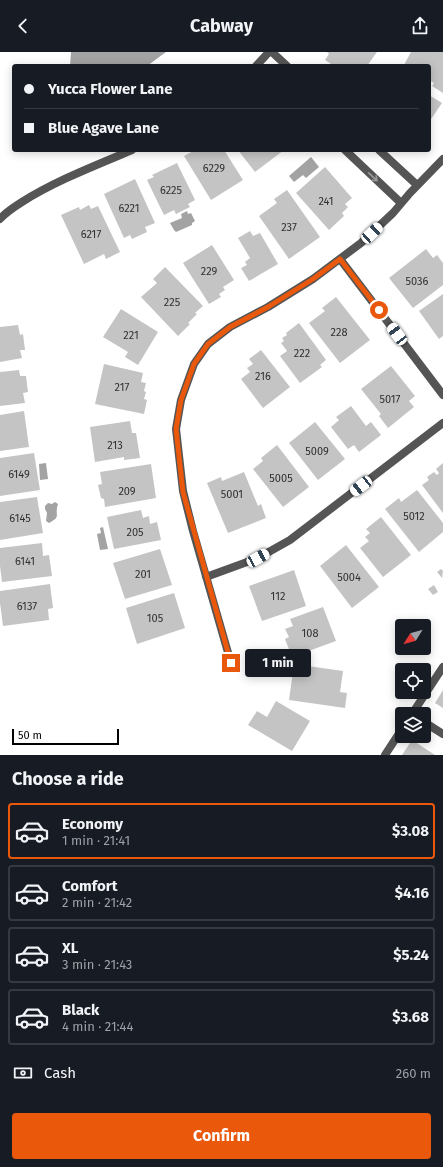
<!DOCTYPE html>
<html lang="en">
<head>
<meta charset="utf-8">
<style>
  body { margin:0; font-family:"Fira Sans",sans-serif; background:#242831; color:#f1f3f6; height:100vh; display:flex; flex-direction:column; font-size:15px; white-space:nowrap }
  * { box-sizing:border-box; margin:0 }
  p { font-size:13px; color:#9ea1a6 }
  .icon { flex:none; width:22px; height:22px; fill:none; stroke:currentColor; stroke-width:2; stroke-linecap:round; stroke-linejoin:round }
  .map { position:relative; height:703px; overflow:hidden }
  .panel { display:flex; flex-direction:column; background:#171b24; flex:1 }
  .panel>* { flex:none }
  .top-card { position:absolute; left:12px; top:12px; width:419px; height:88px; border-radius:4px; box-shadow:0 2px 10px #0003; display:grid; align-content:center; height:88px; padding:0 12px; background:#171b24 }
  .needle { width:26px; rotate:233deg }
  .tools { position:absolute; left:395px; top:567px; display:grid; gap:8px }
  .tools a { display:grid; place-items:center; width:36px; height:36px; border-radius:4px; background:#171b24; box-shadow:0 2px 10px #0003; font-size:20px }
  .scale { position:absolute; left:12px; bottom:10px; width:107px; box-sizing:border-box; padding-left:4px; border:2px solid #000; border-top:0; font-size:11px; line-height:14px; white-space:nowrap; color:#000; -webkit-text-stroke:3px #fff; paint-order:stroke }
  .end { position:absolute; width:18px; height:18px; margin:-9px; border:5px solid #ea580c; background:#fff; box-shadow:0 0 0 2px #fff }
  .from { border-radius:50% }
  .bubble { position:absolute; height:28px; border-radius:4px; background:#171b24; box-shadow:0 2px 10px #0003; font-size:13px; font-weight:700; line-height:28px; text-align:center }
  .car { position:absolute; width:12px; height:24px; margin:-12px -6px; border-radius:5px; box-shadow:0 0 3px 1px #0007; background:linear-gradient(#fff 24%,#345 0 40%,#fff 0 76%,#345 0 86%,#fff 0) }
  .top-card b { display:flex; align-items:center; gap:14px; height:38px; font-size:15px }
  .top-card b+b { border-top:1px solid #363941 }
  .top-card i { width:10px; height:10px; background:#f1f3f6 }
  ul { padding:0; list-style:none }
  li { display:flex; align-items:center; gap:12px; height:56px; margin:0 8px 6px; padding:0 4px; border:2px solid #363941; border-radius:4px }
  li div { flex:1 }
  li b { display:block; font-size:15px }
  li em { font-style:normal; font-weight:700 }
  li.on { border-color:#ea580c }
  li>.icon { width:36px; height:36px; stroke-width:1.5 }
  h2 { padding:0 12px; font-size:18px; line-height:48px }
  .pay { display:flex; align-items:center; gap:10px; height:44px; padding:0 12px; font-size:15px }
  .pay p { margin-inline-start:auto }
  .button { display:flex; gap:8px; margin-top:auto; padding:8px 12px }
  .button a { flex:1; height:46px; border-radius:4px; background:#ea580c; color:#fff; font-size:16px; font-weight:700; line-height:46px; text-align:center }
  header { display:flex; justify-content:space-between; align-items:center; height:52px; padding:0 12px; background:#171b24; font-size:18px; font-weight:700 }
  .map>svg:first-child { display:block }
  .water { fill:#a3a3a3 }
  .building { fill:#c4c4c4 }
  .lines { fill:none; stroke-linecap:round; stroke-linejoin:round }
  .service { stroke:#555; stroke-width:8 }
  .minor { stroke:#555; stroke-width:8 }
  .oneway { stroke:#999 }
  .route { stroke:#ea580c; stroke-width:5 }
  .labels { text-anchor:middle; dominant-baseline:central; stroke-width:3; stroke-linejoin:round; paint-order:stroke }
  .number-label { font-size:11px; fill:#313131 }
</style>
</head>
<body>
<header><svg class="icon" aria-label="back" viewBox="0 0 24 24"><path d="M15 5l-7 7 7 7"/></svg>Cabway<svg class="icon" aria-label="share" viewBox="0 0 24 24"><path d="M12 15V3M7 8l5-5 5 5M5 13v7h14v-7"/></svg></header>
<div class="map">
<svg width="443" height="703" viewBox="0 0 443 703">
  <rect width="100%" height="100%" fill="#fff"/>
  <path class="water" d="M71,0h95l-19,14h-77z
    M311,105l8,10 -13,11 -3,-3 -9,7 -5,-6z
    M187,159l1,3 3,-1 4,8 -3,2v2l-16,7 -2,-2 -4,-7 12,-5 -1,-4z
    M46,411l2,16 -8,1 -1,-16z
    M55,450l3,2c-4,12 4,12 -9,19l-3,-2 1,-8 -2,-4v-3l3,-3 4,1z
    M103,475l5,22 -8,1 -3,-16 4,-1 -1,-5z"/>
  <path class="building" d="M327,0h50l-10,14h-33l-9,-6 4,-6z
    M411,0h32v41l-11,-7 2,-3 -5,-3v-14h-23l-2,-1z
    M429,43l13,8 -13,19z
    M195,98h29l19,30 -32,20 -27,-44z
    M238,98h46l-29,22z
    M177,111l18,37 -7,4 2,3 -14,7 -2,-4 -10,5 -17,-35 7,-3 -2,-2z
    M325,115l27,31 -7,6 3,3 -6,6 2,3 -15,14 -33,-37z
    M135,127l20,44 -10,4 2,5 -15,7 -2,-4 -6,3 -20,-44z
    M287,138l33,47 -31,22 -30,-43 18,-13 -3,-4z
    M89,153l2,4 7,-3 22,46 -14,7 -2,-5 -20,10 -23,-49 18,-8 1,3z
    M250,179l3,5 7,-3 18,31 -29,17 -8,-13 6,-3 -2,-3 5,-4 -12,-20z
    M212,193l22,35 -11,7 2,3 -6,4 2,3 -12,7 -26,-41z
    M426,197l7,9 4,-3 6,8v22l-30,23 -24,-30z
    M165,215l38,39 -8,7 2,1 -9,9 2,1 -12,12 -37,-39 16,-14 -4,-4z
    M443,242v42l-4,3 -20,-28z
    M336,245l34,43 -30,23 -31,-40 16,-12 -3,-3z
    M121,257l37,23 -20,33 -13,-8 3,-5 -25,-15z
    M299,271l27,37 -6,5 2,2 -22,16 -20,-27 7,-5 -6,-8 3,-2 -2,-3 5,-3 -1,-2z
    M18,273l2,10 3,-1 2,16h-5l2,8 -22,4v-35z
    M261,298l29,37 -27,21 -22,-29 9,-7 -3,-4 6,-4 -4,-5z
    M104,312l39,9 -2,9 5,1 -2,8 2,1 -2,7 3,1 -3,14 -49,-10z
    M391,314l24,30 -6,5 5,6 -26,21 -9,-12 2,-2 -20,-25z
    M19,318l1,6h6l2,16 -5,1 2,10 -25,3v-34z
    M351,354l15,20 5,-4 10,13 -22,17 -5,-7 -6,4 -17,-22 8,-7 -3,-3z
    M24,359l5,36 -29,4v-36z
    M130,369l2,12h4l4,25 -16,2v-3l-29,5 -5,-35z
    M315,370l30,37 -27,21 -29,-37z
    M277,393l32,42 -26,20 -30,-38 10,-8 -2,-3z
    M34,401l6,37 -40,6v-38z
    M443,411v50l-21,-28 7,-5 -2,-3 7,-5 3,3 2,-2 -3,-4z
    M151,412l5,34 -51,9 -1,-8 -3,-1 -3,-13 4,-1 -2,-12z
    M244,420l14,34 3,-2 5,14 -38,15 -21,-50 14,-6 1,4z
    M417,438l26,33v9l-24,20 -34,-43 14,-11 2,4z
    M37,445l6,36 -43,7v-38z
    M141,458l2,8 6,-2 1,8 7,-2 4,18 -47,9 -7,-32z
    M381,465l30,38 -28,22 -23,-29 9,-7 -4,-4 5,-4 -4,-4z
    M42,491l1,13 6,-1 3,21 -50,6 -2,-16v-18z
    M346,493l33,42 -27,21 -32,-42z
    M160,497l12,36 -47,14 -12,-36z
    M441,517l2,2 -1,7 -5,-6z
    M294,518l12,36 -44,15 -13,-35z
    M50,532l3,24 -5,1 1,11 -46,6 -3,-23v-12z
    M434,533l4,7 -5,3 -5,-6z
    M174,541l11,35 -48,16 -11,-36z
    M323,555l13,34 -44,16 -7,-18 4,-2 -4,-8 8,-3 -3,-7z
    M294,612l49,7 -3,21 7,1 -2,15 -56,-8z
    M443,638v18l-8,-5z
    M276,649l34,20 -18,30 -44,-26 9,-14 10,6z
    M412,688l23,15h-33z"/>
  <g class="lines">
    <path class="service" d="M412,662l31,-47
      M424,670l19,12
      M385,703l17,-26"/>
    <path class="minor" d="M272,0l15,14
      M256,14l13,-14
      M345,98l56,53
      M379,98l38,35
      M0,167c6,-7 14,-12 22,-17 35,-22 73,-36 110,-52
      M340,207l103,136
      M206,525l52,-19 32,-18 153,-117
      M231,611l-38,-132 -10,-40 -7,-62 5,-29 13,-36 14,-20 22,-17 38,-20 45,-28 48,-36 32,-30 17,-20 33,-34"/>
  </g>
  <defs><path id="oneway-shaft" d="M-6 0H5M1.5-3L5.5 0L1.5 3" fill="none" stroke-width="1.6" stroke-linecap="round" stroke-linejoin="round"/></defs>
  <use class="oneway" href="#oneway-shaft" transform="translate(373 125) rotate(43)"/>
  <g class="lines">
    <path class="route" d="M231,611l-48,-171 -7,-63 5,-29 13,-36 14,-20 22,-17 38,-20 45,-28 27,-20 39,51"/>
  </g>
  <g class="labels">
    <g class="number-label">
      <text x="214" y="116">6229</text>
      <text x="171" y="138">6225</text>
      <text x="326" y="149">241</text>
      <text x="129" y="156">6221</text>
      <text x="289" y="175">237</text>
      <text x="91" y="182">6217</text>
      <text x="209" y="219">229</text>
      <text x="417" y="229">5036</text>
      <text x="172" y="250">225</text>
      <text x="339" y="280">228</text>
      <text x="131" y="283">221</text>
      <text x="302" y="301">222</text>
      <text x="263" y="324">216</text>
      <text x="122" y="335">217</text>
      <text x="390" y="347">5017</text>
      <text x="115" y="393">213</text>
      <text x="317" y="399">5009</text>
      <text x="19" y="422">6149</text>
      <text x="281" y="426">5005</text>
      <text x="127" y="439">209</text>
      <text x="232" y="442">5001</text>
      <text x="414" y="464">5012</text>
      <text x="20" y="466">6145</text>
      <text x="135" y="480">205</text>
      <text x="25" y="509">6141</text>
      <text x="143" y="522">201</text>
      <text x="349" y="525">5004</text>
      <text x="278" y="544">112</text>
      <text x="27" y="554">6137</text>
      <text x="155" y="566">105</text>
      <text x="310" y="581">108</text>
    </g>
  </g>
</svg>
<div class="tools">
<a><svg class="needle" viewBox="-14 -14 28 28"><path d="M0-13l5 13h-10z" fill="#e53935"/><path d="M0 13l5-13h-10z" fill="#9ea1a6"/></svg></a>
<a><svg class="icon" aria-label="locate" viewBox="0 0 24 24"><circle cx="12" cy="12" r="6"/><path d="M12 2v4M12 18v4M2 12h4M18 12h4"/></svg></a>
<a><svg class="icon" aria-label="layers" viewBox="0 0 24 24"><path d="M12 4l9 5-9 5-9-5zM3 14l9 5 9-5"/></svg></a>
</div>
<div class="scale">50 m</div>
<i class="end from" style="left:379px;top:258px"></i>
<i class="end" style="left:231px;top:611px"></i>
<div class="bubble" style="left:245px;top:597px;width:66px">1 min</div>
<i class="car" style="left:372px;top:181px;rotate:47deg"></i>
<i class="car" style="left:397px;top:282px;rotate:323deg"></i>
<i class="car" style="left:361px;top:434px;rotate:232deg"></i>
<i class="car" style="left:258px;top:506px;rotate:61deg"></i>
<div class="top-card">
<b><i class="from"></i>Yucca Flower Lane</b>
<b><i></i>Blue Agave Lane</b>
</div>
</div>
<section class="panel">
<h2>Choose a ride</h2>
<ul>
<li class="on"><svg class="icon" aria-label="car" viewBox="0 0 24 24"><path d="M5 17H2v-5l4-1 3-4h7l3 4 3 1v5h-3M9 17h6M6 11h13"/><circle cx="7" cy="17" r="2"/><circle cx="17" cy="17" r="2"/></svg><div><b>Economy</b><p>1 min · 21:41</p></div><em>$3.08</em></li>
<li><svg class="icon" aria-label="car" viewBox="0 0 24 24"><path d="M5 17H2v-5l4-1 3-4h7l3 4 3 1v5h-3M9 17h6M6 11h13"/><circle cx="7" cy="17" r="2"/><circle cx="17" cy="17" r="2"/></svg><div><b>Comfort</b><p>2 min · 21:42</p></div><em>$4.16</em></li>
<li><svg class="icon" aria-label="car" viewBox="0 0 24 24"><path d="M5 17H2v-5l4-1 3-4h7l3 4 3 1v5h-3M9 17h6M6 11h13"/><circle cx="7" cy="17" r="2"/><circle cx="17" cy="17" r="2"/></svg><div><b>XL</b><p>3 min · 21:43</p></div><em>$5.24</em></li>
<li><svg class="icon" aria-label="car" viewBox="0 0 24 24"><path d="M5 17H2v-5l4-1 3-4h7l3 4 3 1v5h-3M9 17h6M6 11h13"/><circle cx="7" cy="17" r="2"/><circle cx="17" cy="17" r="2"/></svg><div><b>Black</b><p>4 min · 21:44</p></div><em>$3.68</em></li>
</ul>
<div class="pay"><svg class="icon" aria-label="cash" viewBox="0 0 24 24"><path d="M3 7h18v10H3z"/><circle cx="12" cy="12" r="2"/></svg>Cash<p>260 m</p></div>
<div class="button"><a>Confirm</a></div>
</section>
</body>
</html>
